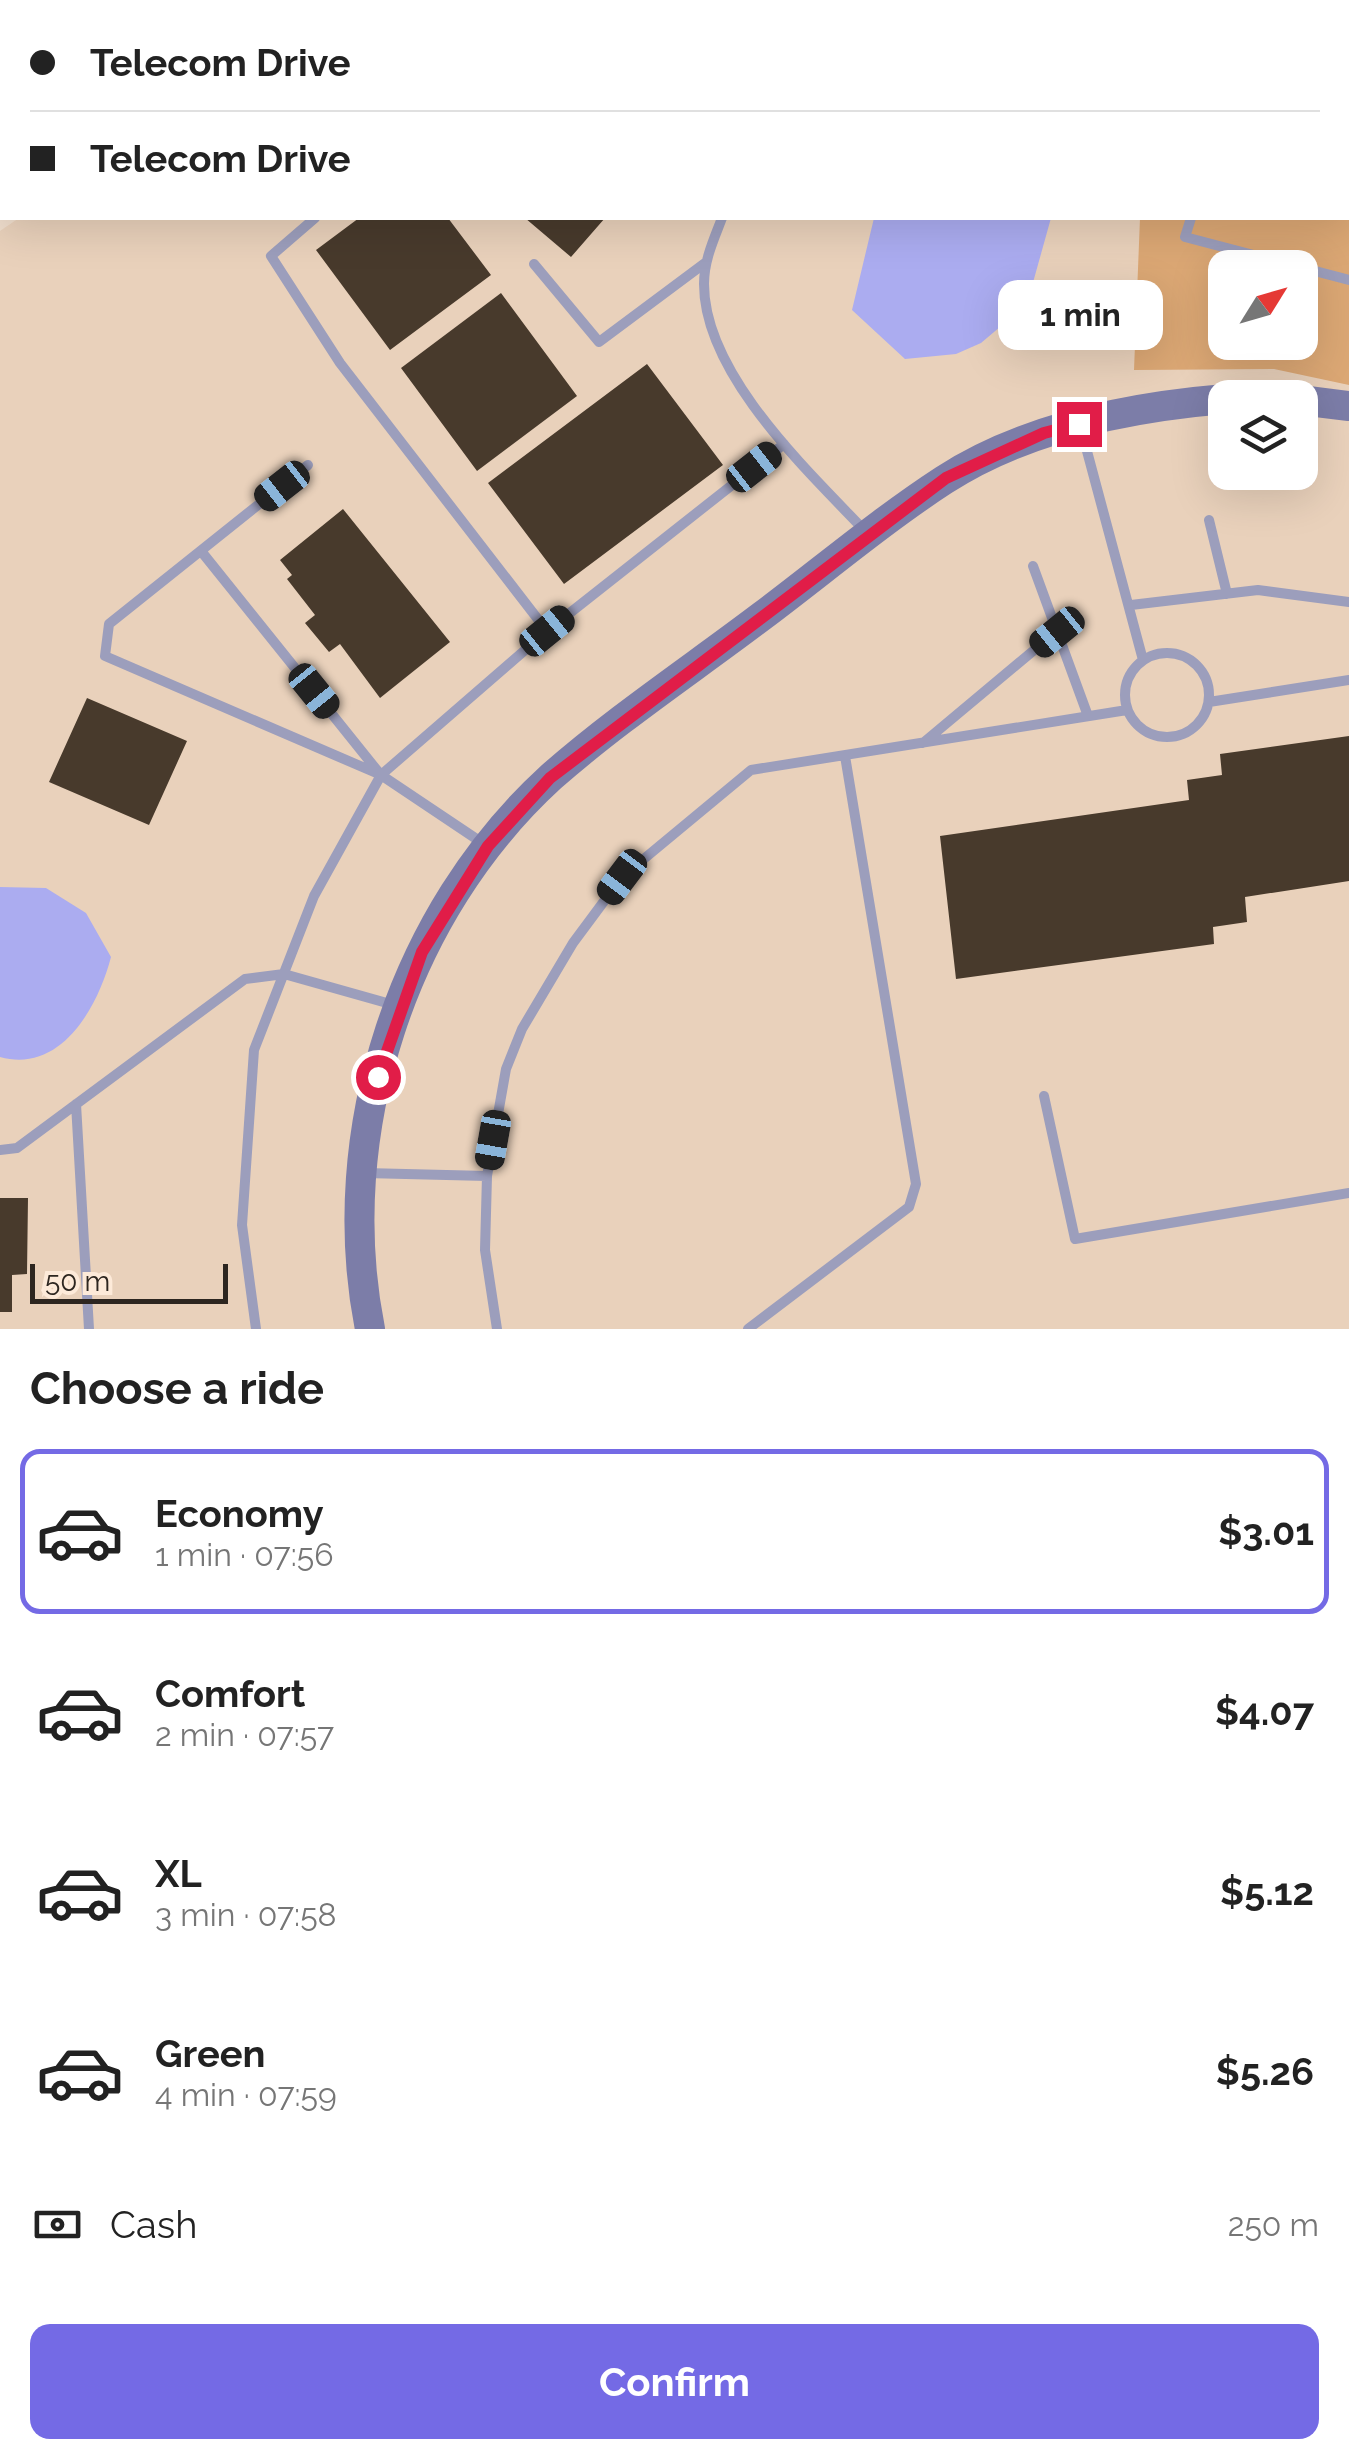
<!DOCTYPE html>
<html lang="en">
<head>
<meta charset="utf-8">
<style>
  body { margin:0; font-family:Raleway,sans-serif; background:#f6f6f6; color:#222; height:100vh; display:flex; flex-direction:column; font-size:38px; white-space:nowrap }
  * { box-sizing:border-box; margin:0 }
  p { font-size:32px; color:#767676 }
  .icon { flex:none; width:55px; height:55px; fill:none; stroke:currentColor; stroke-width:2; stroke-linecap:round; stroke-linejoin:round }
  .map { position:relative; height:1329px; overflow:hidden }
  .side { display:flex; flex-direction:column; background:#fff; flex:1 }
  .side>* { flex:none }
  .banner { position:absolute; left:0px; top:0px; width:1350px; height:220px; box-shadow:0 10px 40px #0002; display:grid; align-content:center; height:220px; padding:0 30px; background:#fff }
  .needle { width:65px; rotate:53deg }
  .tools { position:absolute; left:1208px; top:250px; display:grid; gap:20px }
  .tools a { display:grid; place-items:center; width:110px; height:110px; border-radius:20px; background:#fff; box-shadow:0 10px 40px #0002; font-size:50px }
  .scale { position:absolute; left:30px; bottom:25px; width:198px; box-sizing:border-box; padding-left:10px; border:5px solid #2d2620; border-top:0; font-size:28px; line-height:35px; white-space:nowrap; color:#2d2620; -webkit-text-stroke:8px #fdead9; paint-order:stroke }
  .end { position:absolute; width:45px; height:45px; margin:-22px; border:12px solid #e11d48; background:#fff; box-shadow:0 0 0 5px #fff }
  .from { border-radius:50% }
  .bubble { position:absolute; height:70px; border-radius:20px; background:#fff; box-shadow:0 10px 40px #0002; font-size:32px; font-weight:700; line-height:70px; text-align:center }
  .car { position:absolute; width:30px; height:60px; margin:-30px -15px; border-radius:12px; box-shadow:0 0 8px 2px #0007; background:linear-gradient(#222 24%,#8ab4d8 0 40%,#222 0 76%,#8ab4d8 0 86%,#222 0) }
  .banner b { display:flex; align-items:center; gap:35px; height:95px; font-size:38px }
  .banner b+b { border-top:2px solid #e0e0e0 }
  .banner i { width:25px; height:25px; background:#222 }
  ul { padding:0; list-style:none }
  li { display:flex; align-items:center; gap:30px; height:165px; margin:0 20px 15px; padding:0 10px; border:5px solid transparent; border-radius:20px }
  li div { flex:1 }
  li b { display:block; font-size:38px }
  li em { font-style:normal; font-weight:700 }
  li.selected { border-color:#746ae5 }
  li>.icon { width:90px; height:90px; stroke-width:1.5 }
  h2 { padding:0 30px; font-size:45px; line-height:120px }
  .pay { display:flex; align-items:center; gap:25px; height:110px; padding:0 30px; font-size:38px }
  .pay p { margin-inline-start:auto }
  .action { display:flex; gap:20px; margin-top:auto; padding:20px 30px }
  .action a { flex:1; height:115px; border-radius:20px; background:#746ae5; color:#fff; font-size:40px; font-weight:700; line-height:115px; text-align:center }
  .map>svg:first-child { display:block }
  .built { fill:#e9d1bb; fill-rule:evenodd }
  .green { fill:#dba774; fill-rule:evenodd }
  .water { fill:#abacf0 }
  .building { fill:#483a2c }
  .lines { fill:none; stroke-linecap:round; stroke-linejoin:round }
  .lane { stroke:#9c9ebc; stroke-width:10 }
  .secondary { stroke:#7c7da8; stroke-width:30 }
  .route { stroke:#e11d48; stroke-width:12 }
</style>
</head>
<body>
<div class="map">
<svg width="1349" height="1329" viewBox="0 0 1349 1329">
  <rect width="100%" height="100%" fill="#efddcc"/>
  <path class="built" d="M223,0h1126v1329h-1349v-1098l19,-13h1329v-216zM1225,268h75v74h-75zM1225,398h75v74h-75z"/>
  <path class="green" d="M1188,0h161v385l-75,-16 -140,1 6,-152h208v-216zM1225,268h75v74h-75z"/>
  <path class="water" d="M874,218h177l-24,86 -46,39 -25,11 -51,5 -53,-49z
    M0,887l46,1 40,25 25,44c-13,50 -50,117 -111,100z"/>
  <path class="building" d="M359,218h89l43,57 -101,75 -74,-100z
    M525,218h80l-34,39z
    M501,293l76,103 -100,75 -76,-103z
    M647,364l76,101 -159,119 -76,-101z
    M343,509l107,133 -70,56 -40,-54 -11,8 -24,-29 10,-8 -28,-36 5,-4 -12,-15z
    M87,698l100,43 -38,84 -100,-43z
    M1349,736v145l-104,16 2,25 -34,5 1,17 -258,35 -16,-143 249,-36 -2,-20 35,-5 -2,-21z
    M0,1198h28l-1,76 -15,1v37h-12z"/>
  <g class="lines">
    <path class="lane" d="M1237,0v2
      M517,2l2,-2
      M793,2l1,-2
      M1348,196l1,1
      M722,218c-8,21 -18,42 -18,66 0,90 103,186 161,247
      M1191,218l-6,19 164,43
      M534,264l65,78 106,-79
      M1080,425l63,235
      M308,465l-199,159 -4,32 276,119 106,71
      M1209,520l18,74
      M201,551l179,223
      M1033,566l55,150
      M1131,605l127,-15 91,12
      M547,631l237,-187
      M1125 695a42 42 0 1 1 84 0a42 42 0 1 1-84 0Z
      M1209,702l140,-22
      M923,743l134,-112
      M1044,1096l31,143 274,-46
      M76,1104l13,225
      M0,1150l17,-2 228,-169 39,-5 110,31
      M365,1173l122,3 19,-107 16,-40 51,-86 49,-66 129,-107 376,-60
      M487,1176l-2,74 12,79
      M256,1329l-14,-104 12,-175 60,-154 67,-121 166,-144 -207,-268 -69,-107 44,-38
      M748,1329l161,-122 7,-23 -71,-428"/>
    <path class="secondary" d="M1300,400l49,6
      M370,1329c-39,-196 32,-416 181,-552 66,-58 141,-108 211,-161 60,-45 119,-95 182,-136 81,-53 186,-73 281,-81"/>
  </g>
  <g class="lines">
    <path class="route" d="M378,1077l44,-125 66,-106 62,-68 396,-300 98,-45 35,-9"/>
  </g>
</svg>
<div class="tools">
<a><svg class="needle" viewBox="-14 -14 28 28"><path d="M0-13l5 13h-10z" fill="#e53935"/><path d="M0 13l5-13h-10z" fill="#767676"/></svg></a>
<a><svg class="icon" aria-label="layers" viewBox="0 0 24 24"><path d="M12 4l9 5-9 5-9-5zM3 14l9 5 9-5"/></svg></a>
</div>
<div class="scale">50 m</div>
<i class="end from" style="left:378px;top:1077px"></i>
<i class="end" style="left:1079px;top:424px"></i>
<div class="bubble" style="left:998px;top:280px;width:165px">1 min</div>
<i class="car" style="left:754px;top:467px;rotate:52deg"></i>
<i class="car" style="left:282px;top:486px;rotate:232deg"></i>
<i class="car" style="left:547px;top:631px;rotate:51deg"></i>
<i class="car" style="left:1057px;top:632px;rotate:231deg"></i>
<i class="car" style="left:314px;top:691px;rotate:141deg"></i>
<i class="car" style="left:622px;top:877px;rotate:217deg"></i>
<i class="car" style="left:493px;top:1140px;rotate:190deg"></i>
<div class="banner">
<b><i class="from"></i>Telecom Drive</b>
<b><i></i>Telecom Drive</b>
</div>
</div>
<section class="side">
<h2>Choose a ride</h2>
<ul>
<li class="selected"><svg class="icon" aria-label="car" viewBox="0 0 24 24"><path d="M5 17H2v-5l4-1 3-4h7l3 4 3 1v5h-3M9 17h6M6 11h13"/><circle cx="7" cy="17" r="2"/><circle cx="17" cy="17" r="2"/></svg><div><b>Economy</b><p>1 min · 07:56</p></div><em>$3.01</em></li>
<li><svg class="icon" aria-label="car" viewBox="0 0 24 24"><path d="M5 17H2v-5l4-1 3-4h7l3 4 3 1v5h-3M9 17h6M6 11h13"/><circle cx="7" cy="17" r="2"/><circle cx="17" cy="17" r="2"/></svg><div><b>Comfort</b><p>2 min · 07:57</p></div><em>$4.07</em></li>
<li><svg class="icon" aria-label="car" viewBox="0 0 24 24"><path d="M5 17H2v-5l4-1 3-4h7l3 4 3 1v5h-3M9 17h6M6 11h13"/><circle cx="7" cy="17" r="2"/><circle cx="17" cy="17" r="2"/></svg><div><b>XL</b><p>3 min · 07:58</p></div><em>$5.12</em></li>
<li><svg class="icon" aria-label="car" viewBox="0 0 24 24"><path d="M5 17H2v-5l4-1 3-4h7l3 4 3 1v5h-3M9 17h6M6 11h13"/><circle cx="7" cy="17" r="2"/><circle cx="17" cy="17" r="2"/></svg><div><b>Green</b><p>4 min · 07:59</p></div><em>$5.26</em></li>
</ul>
<div class="pay"><svg class="icon" aria-label="cash" viewBox="0 0 24 24"><path d="M3 7h18v10H3z"/><circle cx="12" cy="12" r="2"/></svg>Cash<p>250 m</p></div>
<div class="action"><a>Confirm</a></div>
</section>
</body>
</html>
